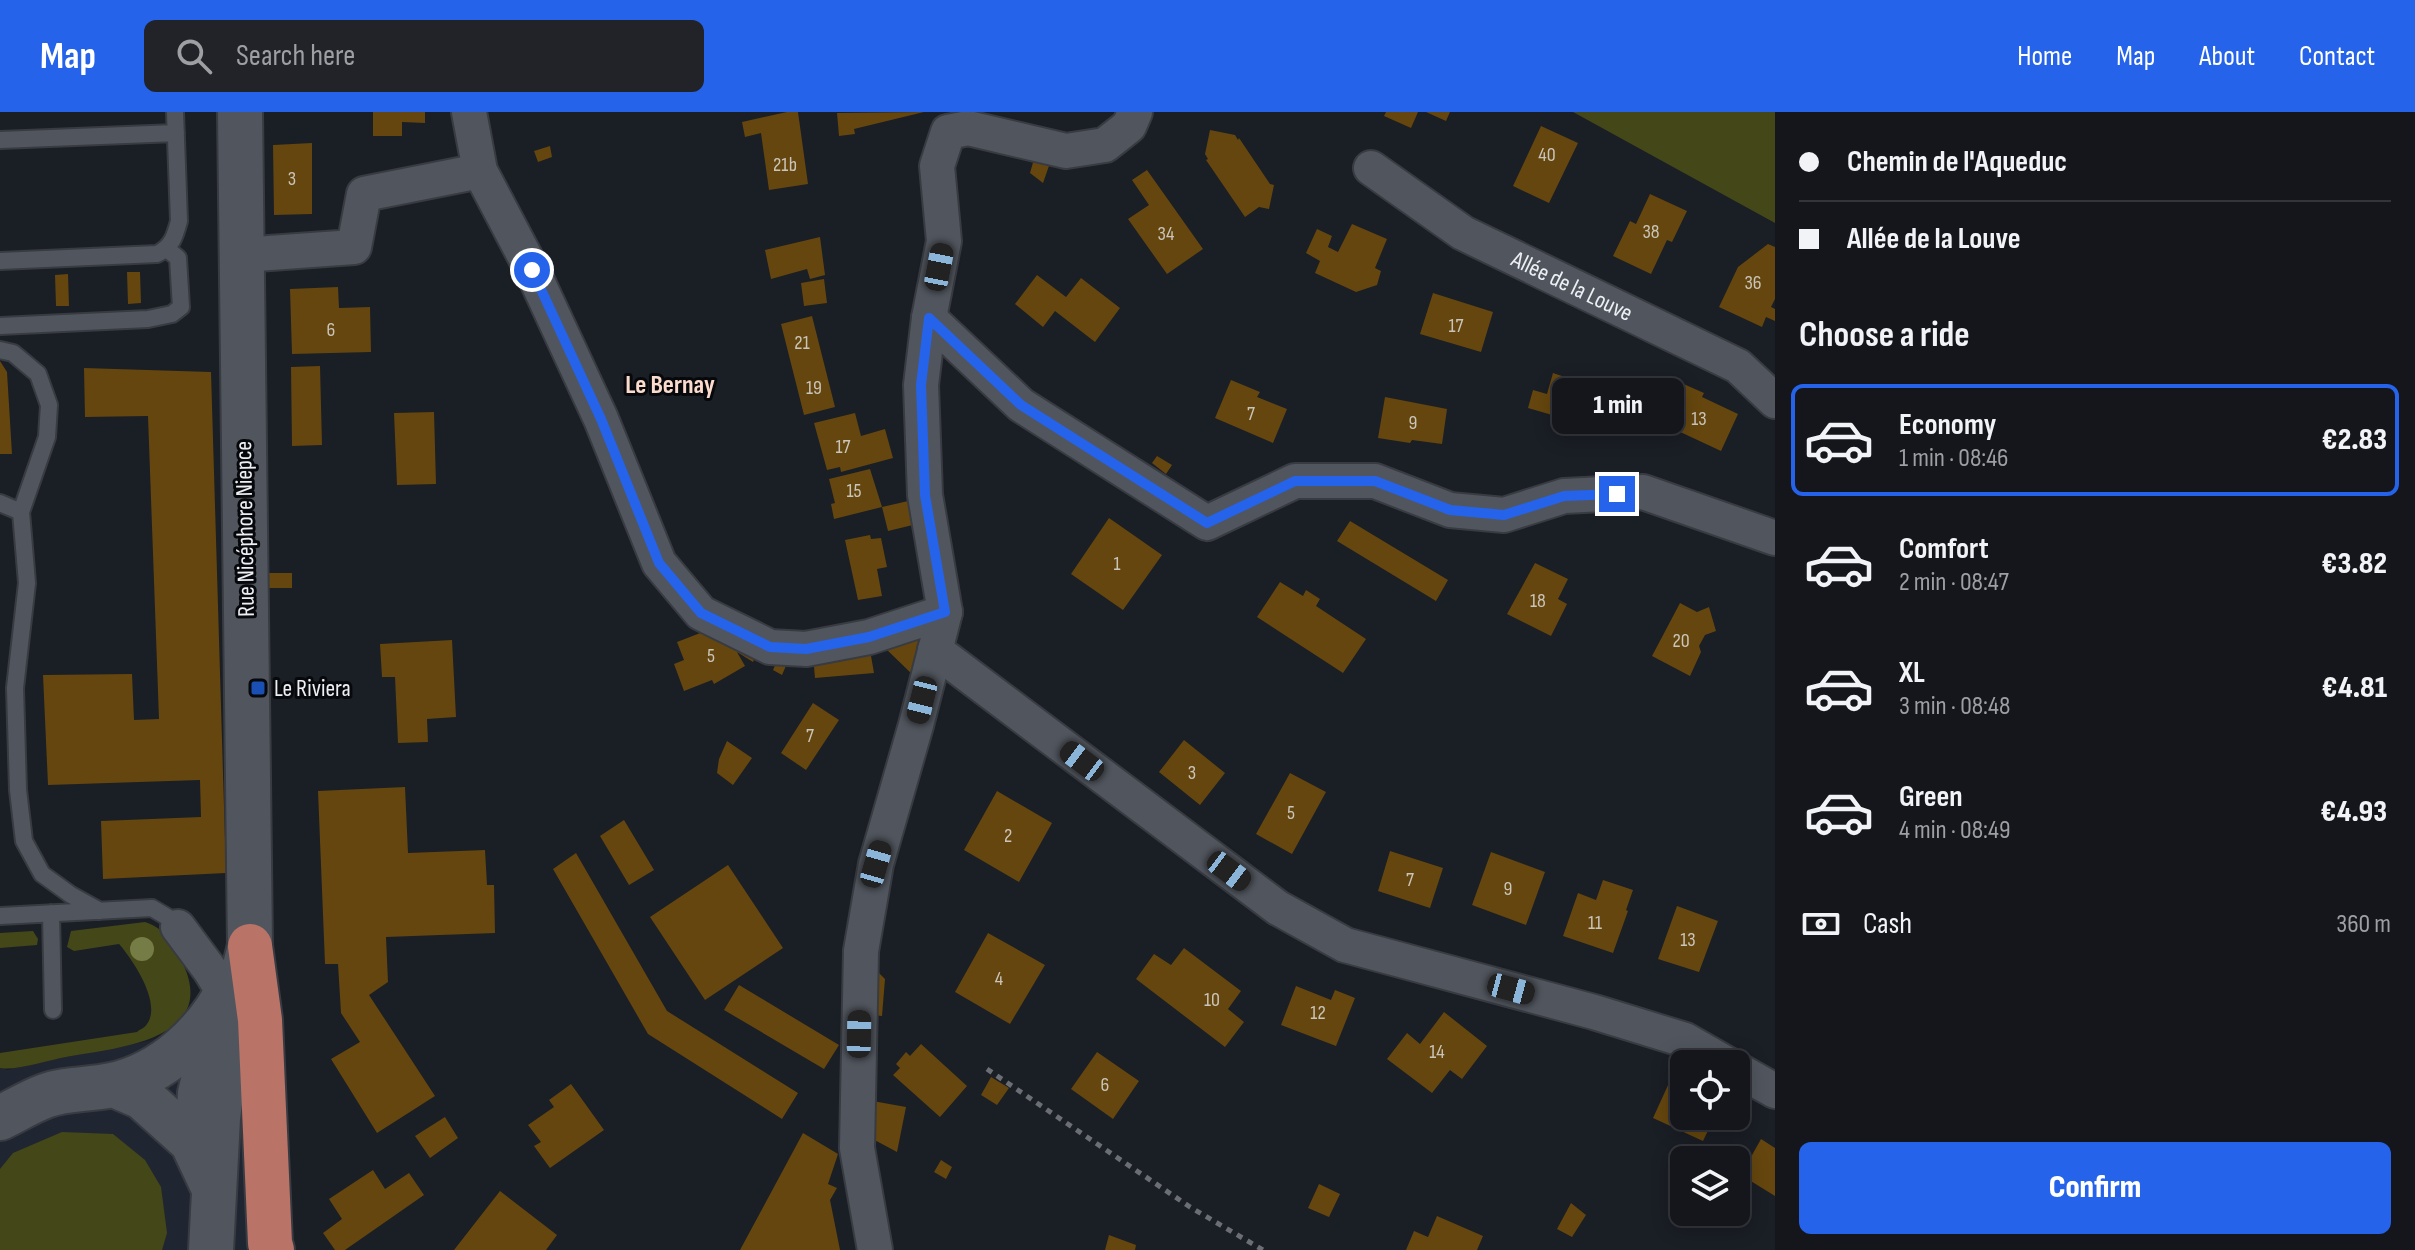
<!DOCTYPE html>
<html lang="en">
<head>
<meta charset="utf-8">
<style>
  body { margin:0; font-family:"Sofia Sans Condensed",sans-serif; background:#212329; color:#f1f3f6; height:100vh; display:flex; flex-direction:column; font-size:30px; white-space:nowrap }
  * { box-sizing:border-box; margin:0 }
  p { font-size:26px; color:#9d9fa3 }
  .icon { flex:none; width:44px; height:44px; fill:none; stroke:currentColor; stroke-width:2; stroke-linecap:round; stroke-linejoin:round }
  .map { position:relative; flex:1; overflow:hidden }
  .sheet { display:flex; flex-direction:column; background:#14161c; width:640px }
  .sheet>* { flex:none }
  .banner { display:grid; align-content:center; height:176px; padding:0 24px; background:#14161c }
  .tools { position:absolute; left:1670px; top:938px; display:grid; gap:16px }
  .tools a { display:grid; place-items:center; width:80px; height:80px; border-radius:12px; background:#14161c; box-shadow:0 4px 20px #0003,0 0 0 2px #33353b; font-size:40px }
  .end { position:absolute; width:36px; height:36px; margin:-18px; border:10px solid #2563eb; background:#fff; box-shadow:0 0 0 4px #fff }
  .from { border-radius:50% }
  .bubble { position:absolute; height:56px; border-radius:12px; background:#14161c; box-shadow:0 4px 20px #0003,0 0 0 2px #33353b; font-size:26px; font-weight:800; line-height:56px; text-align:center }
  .car { position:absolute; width:24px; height:48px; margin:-24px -12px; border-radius:10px; box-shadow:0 0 6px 2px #0007; background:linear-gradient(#222 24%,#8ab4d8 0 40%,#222 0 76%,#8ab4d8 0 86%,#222 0) }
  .banner b { display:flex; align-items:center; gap:28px; height:76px; font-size:30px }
  .banner b+b { border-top:2px solid #33353b }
  .banner i { width:20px; height:20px; background:#f1f3f6 }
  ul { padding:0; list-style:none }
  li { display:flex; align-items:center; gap:24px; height:112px; margin:0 16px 12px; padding:0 8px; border:4px solid transparent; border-radius:12px }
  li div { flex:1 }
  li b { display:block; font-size:30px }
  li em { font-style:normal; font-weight:800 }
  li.on { border-color:#2563eb }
  li>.icon { width:72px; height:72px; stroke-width:1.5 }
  h2 { padding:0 24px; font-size:36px; line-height:96px }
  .pay { display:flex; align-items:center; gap:20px; height:88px; padding:0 24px; font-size:30px }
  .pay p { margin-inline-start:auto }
  .action { display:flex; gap:16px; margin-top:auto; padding:16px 24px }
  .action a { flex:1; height:92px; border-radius:12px; background:#2563eb; color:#fff; font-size:32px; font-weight:800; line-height:92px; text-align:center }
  header { display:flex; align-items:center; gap:48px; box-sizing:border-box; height:112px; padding:0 40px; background:#2563eb; color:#fff }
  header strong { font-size:38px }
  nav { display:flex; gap:44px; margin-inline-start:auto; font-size:28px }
  .search { width:560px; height:72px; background:#212329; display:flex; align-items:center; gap:20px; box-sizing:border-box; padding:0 28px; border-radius:12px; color:#9d9fa3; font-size:30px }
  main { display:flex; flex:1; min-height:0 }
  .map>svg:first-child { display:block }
  .built { fill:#1f2632 }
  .green { fill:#444718 }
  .building { fill:#65460e }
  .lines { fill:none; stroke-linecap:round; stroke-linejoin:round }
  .lane-casing { stroke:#383b41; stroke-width:20 }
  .street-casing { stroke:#383b41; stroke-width:38 }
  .secondary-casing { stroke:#383b41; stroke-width:48 }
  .highway-casing { stroke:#383b41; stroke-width:48 }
  .path { stroke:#6b6e74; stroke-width:5; stroke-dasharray:6 6; stroke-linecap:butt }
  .lane { stroke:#51565e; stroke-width:16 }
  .street { stroke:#51565e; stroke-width:34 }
  .secondary { stroke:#51565e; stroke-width:44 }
  .highway { stroke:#b97367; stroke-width:44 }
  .tree { fill:#767c45 }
  .route { stroke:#2563eb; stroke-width:10 }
  .transit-dot { fill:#1a4fb4; stroke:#07080b; stroke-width:3 }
  .labels { text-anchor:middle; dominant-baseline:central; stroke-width:6; stroke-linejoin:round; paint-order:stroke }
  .number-label { font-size:20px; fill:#cac5ba }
  .street-label { font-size:24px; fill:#eceff4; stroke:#07080b }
  .poi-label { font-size:24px; fill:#eceff4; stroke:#07080b; text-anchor:start }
  .neighbourhood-label { font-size:26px; font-weight:bold; fill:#fbdbcd; stroke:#07080b }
</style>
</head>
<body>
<header>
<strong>Map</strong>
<div class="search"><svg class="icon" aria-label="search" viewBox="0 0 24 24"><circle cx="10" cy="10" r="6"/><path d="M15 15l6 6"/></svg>Search here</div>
<nav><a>Home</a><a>Map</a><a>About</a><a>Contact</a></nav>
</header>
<main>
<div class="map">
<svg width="1775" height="1138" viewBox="0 0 1775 1138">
  <rect width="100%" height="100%" fill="#1a1e25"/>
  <path class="built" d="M278,891l7,247h-285v-182l8,2 31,-8 105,-20z"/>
  <path class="green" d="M1573,0h202v111z
    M145,810c23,8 29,23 39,44 33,75 -69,82 -118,91 -18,3 -49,14 -66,11v-15l137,-21c3,-3 8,-4 10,-8 15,-21 -14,-64 -28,-80l-45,7 -7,-4 4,-16z
    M33,819l5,8 -1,6 -37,3v-15z
    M62,1020l51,2 32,26 16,27 6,46 -5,17h-162v-81l13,-16z"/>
  <path class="building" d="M373,0h52v11l-23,-1v14h-29z
    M787,0h11l10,72 -39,6 -8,-57 -16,4 -3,-15z
    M924,0l-70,17 1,5 -16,2 -2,-23z
    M1386,0h32l-7,16 -27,-12z
    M1426,0h24l-4,9z
    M1541,14l37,17 -29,60 -36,-17z
    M1210,18l25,5 3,5 1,-2 31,46 4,1 -5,24 -10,-2 -14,10 -39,-57 2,-1 -3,-5z
    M312,31v71l-38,1 -1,-70z
    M550,34l2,11 -14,5 -4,-11z
    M1034,47l16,4 -7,20 -13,-10z
    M1147,58l56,79 -36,25 -39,-55 21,-14 -17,-25z
    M1650,82l37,17 -15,31 -5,-2 -16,34 -38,-18 17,-35 6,3z
    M1352,112l35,15 -12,29 6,3 -4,14 -21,7 -41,-19 5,-12 -14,-8 11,-24 15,7 -4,11 10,5z
    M820,125l5,38 -15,4 -3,-10 -36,10 -6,-29z
    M1768,132l7,3v52l-4,8 4,2v12l-9,-4 -4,10 -43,-20 19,-40z
    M127,160h13l1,31 -13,1z
    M68,162l1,32h-13l-1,-31z
    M1037,163l29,22 15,-19 39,30 -25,34 -40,-31 -12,16 -28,-23z
    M824,167l3,24 -23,3 -3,-23z
    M338,175l1,21 31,-1 1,45 -79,2 -2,-65z
    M1433,181l60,19 -12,40 -61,-18z
    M812,204l23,91 -31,8 -23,-91z
    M0,249l7,11 5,82h-12z
    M320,254l2,79 -30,1 -1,-79z
    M84,256l127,4 15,501 -123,6 -2,-58 100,-4 -1,-37 -152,5 -5,-110 89,-1 2,46 25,-1 -11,-303 -63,1z
    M1553,261l65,22 -11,33 -33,-11 -1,4 -45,-13 5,-18 14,4z
    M1231,268l29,12 -3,5 30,12 -14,34 -58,-25z
    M1679,270l25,11 -2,4 36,17 -17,37 -60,-28z
    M1385,285l62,12 -5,35 -30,-4 -2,3 -32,-5z
    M434,300l2,72 -39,1 -3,-72z
    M855,301l6,23 24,-7 8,29 -52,14 -1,-5 -13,3 -13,-47z
    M1157,344l15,9 -6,9 -14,-11z
    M870,357l12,38 -48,12 -3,-15 4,-1 -6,-24z
    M917,387v25l-29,7 -6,-24z
    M1109,406l53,37 -39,55 -52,-36z
    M1350,409l98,59 -12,21 -99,-60z
    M870,423l1,4 10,-1 6,29 -10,2 5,27 -24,4 -13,-60z
    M1535,451l33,16 -10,20 9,5 -16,32 -44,-22z
    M263,461h29v15h-29z
    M1280,470l23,14 3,-6 14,9 -4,7 50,33 -23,34 -86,-56z
    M1680,491l17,9 12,-5 7,24 -11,4 -6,11 2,6 -11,24 -38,-20z
    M708,518l50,20 -5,12 -16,-10 8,14 -31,18 -2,-4 -28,11 -10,-27 10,-4 -7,-18z
    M923,520l-8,45 -31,-30z
    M452,528l4,77 -29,2 1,23 -30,1 -3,-66h-13l-2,-33z
    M870,538l4,23 -59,5 -2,-22z
    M780,542h11l-9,21 -9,-5z
    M813,591l26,17 -33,50 -25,-17z
    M1184,628l41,33 -25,32 -41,-33z
    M727,629l25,17 -19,27 -16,-12 2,-14z
    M1290,661l36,19 -34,62 -36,-20z
    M405,675l3,66 77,-3 2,35h7l1,48 -109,4 2,45 -19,13 66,101 -58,37 -46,-74 29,-17 -19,-29 -3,-49h-13l-7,-173z
    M997,679l55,32 -33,59 -55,-32z
    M624,708l30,50 -25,15 -29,-49z
    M1390,739l53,17 -13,40 -52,-17z
    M1491,740l54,20 -19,53 -54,-20z
    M576,741l91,158 131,82 -16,26 -134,-85 -95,-165z
    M728,753l55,83 -78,52 -55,-83z
    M1603,768l30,10 -7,20 2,1 -15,42 -50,-17 15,-43 18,7z
    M1677,794l41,15 -19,51 -41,-13z
    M988,821l57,32 -35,59 -55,-32z
    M1184,836l57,43 -13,18 16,13 -19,25 -89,-68 18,-25 17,11z
    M876,858l9,9 -3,37 -9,-1z
    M739,873l100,60 -15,24 -100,-59z
    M1296,874l35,14 4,-10 20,8 -19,48 -55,-21z
    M1444,900l43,34 -25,33 -12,-9 -18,23 -45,-34 20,-26 13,11z
    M921,932l46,42 -27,31 -47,-42 7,-7 -4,-4 10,-12 4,4z
    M1097,940l42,29 -26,38 -42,-30z
    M991,965l18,11 -12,17 -16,-10z
    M1669,971l15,7v26h31l-12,25 -50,-23z
    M571,972l33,46 -54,38 -16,-22 7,-4 -13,-17 26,-18 -5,-7z
    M867,988l39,7 -9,45 -30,-16z
    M445,1005l13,21 -28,20 -15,-22z
    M803,1021l35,21 -10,30 9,4 -7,12 10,50h-100z
    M1761,1027l14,9v48l-34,-21z
    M941,1048l11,7 -6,12 -12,-7z
    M373,1058l12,19 24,-16 15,22 -79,55h-10l-12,-17 19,-14 -13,-20z
    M1319,1072l21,10 -11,23 -21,-9z
    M500,1079l57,44 -11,15h-92z
    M1571,1091l15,12 -14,22 -15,-8z
    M1437,1104l46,20 -6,14h-71l8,-19 14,6z
    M1109,1123l27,10 -1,5h-30z"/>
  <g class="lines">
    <defs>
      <path id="lane" d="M0,28l176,-7
        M0,149l157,-7c15,-7 18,-18 22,-33l-4,-109
        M0,214l148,-7 24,-5 9,-7 -3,-49 -11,-9
        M0,238l13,3 25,21 11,31 -2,32 -26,75 6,71 -12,105 3,102 6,51 18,33 29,21 29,16
        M0,391l21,9
        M51,801l2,97
        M0,804l152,-8 17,10 9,9"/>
      <g id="street">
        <path d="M469,0l11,59 52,99 69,149 58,144 42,50 69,34 36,2 63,-12 76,-25"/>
        <path id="s1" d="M1371,56l92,65 275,133 37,35"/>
        <path d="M242,143l112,-8 10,-53 116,-23"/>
        <path d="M929,206l92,87 186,118 88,-42h80l75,29 54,5 60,-19 79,-4 132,46"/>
        <path d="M935,538l343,258 67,37 249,67 91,28 42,24"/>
        <path d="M178,815l32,43 16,26"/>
        <path d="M1736,957l39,22"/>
        <path d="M192,1030l3,-49 18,-75"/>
        <path d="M875,1138l-18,-102 4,-197 15,-87 40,-139 29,-113 -20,-117 -4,-110 8,-67 15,-77 -7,-75 11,-34 20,-4 98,23 39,-6 24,-19 6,-14"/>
      </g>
      <path id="secondary" d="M114,973l28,12 50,45 22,47
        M0,1006c15,-7 29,-16 45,-22 20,-8 45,-6 67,-11 52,-11 97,-54 119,-101
        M211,1138l7,-132 12,-92 20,-80 -10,-834"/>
      <path id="highway" d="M250,834l10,74 10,223 2,7"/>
    </defs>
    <use href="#lane" class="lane-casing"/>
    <use href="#street" class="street-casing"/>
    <use href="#secondary" class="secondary-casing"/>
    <use href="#highway" class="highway-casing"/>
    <path class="path" d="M987,957l203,138 73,43"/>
    <use href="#lane" class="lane"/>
    <use href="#street" class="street"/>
    <use href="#secondary" class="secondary"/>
    <use href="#highway" class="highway"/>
  </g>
  <circle class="tree" cx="142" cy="837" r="12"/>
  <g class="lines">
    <path class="route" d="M532,158l69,149 58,144 42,50 69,34 36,2 63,-12 76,-25 -20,-117 -4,-110 8,-67 92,87 186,118 88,-42h80l75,29 54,5 60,-19 53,-2"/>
  </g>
  <rect class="transit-dot" x="250" y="568" width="16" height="16" rx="4"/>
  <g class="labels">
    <g class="number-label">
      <text x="1547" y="43">40</text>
      <text x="785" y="53">21b</text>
      <text x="292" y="67">3</text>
      <text x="1651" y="120">38</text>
      <text x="1166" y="122">34</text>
      <text x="1753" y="171">36</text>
      <text x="1456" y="214">17</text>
      <text x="331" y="218">6</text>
      <text x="802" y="231">21</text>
      <text x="814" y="276">19</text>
      <text x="1251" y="302">7</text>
      <text x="1699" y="307">13</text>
      <text x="1413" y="311">9</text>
      <text x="843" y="335">17</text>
      <text x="854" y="379">15</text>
      <text x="1117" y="452">1</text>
      <text x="1538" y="489">18</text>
      <text x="1681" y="529">20</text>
      <text x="711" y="544">5</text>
      <text x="810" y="624">7</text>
      <text x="1192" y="661">3</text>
      <text x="1291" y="701">5</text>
      <text x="1008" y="724">2</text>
      <text x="1410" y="768">7</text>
      <text x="1508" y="777">9</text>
      <text x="1595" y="811">11</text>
      <text x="1688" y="828">13</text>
      <text x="999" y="867">4</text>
      <text x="1212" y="888">10</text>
      <text x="1318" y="901">12</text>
      <text x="1437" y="940">14</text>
      <text x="1105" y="973">6</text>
    </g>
    <g class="street-label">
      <text stroke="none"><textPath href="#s1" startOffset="234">Allée de la Louve</textPath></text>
      <text transform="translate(245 417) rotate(-91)">Rue Nicéphore Niepce</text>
    </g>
    <g class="poi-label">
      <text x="274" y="576">Le Riviera</text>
    </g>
    <g class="neighbourhood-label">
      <text x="670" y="273">Le Bernay</text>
    </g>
  </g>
</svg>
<div class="tools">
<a><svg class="icon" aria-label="locate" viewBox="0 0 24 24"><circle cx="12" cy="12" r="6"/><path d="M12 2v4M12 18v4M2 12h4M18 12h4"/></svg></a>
<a><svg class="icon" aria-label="layers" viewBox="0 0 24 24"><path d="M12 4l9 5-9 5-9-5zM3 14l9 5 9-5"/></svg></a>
</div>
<i class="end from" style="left:532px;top:158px"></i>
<i class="end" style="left:1617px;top:382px"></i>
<div class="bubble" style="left:1552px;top:266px;width:132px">1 min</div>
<i class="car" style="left:939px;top:155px;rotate:11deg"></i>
<i class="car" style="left:922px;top:588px;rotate:194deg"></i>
<i class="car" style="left:1082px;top:649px;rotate:307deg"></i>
<i class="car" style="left:876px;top:752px;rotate:16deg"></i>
<i class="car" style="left:1229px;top:759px;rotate:127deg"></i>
<i class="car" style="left:1511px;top:877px;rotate:105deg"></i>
<i class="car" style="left:859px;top:922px;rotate:1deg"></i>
</div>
<section class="sheet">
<div class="banner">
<b><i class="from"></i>Chemin de l'Aqueduc</b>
<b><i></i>Allée de la Louve</b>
</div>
<h2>Choose a ride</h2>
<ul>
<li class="on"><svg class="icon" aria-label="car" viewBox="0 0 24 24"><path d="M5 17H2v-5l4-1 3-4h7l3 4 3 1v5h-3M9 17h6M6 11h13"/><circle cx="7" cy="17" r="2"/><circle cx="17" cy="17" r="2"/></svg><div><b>Economy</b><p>1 min · 08:46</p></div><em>€2.83</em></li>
<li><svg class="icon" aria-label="car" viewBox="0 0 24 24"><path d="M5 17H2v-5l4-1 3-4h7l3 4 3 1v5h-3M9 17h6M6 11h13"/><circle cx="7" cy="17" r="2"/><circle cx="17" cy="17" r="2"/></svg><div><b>Comfort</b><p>2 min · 08:47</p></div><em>€3.82</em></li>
<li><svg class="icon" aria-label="car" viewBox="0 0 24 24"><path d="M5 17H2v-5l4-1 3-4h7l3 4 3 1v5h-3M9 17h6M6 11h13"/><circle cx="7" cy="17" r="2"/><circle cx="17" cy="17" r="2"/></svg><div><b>XL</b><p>3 min · 08:48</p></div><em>€4.81</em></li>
<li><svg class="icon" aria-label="car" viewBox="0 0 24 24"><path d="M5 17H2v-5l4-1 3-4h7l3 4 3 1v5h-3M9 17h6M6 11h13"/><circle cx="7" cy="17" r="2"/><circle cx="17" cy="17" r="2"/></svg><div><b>Green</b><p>4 min · 08:49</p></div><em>€4.93</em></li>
</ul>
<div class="pay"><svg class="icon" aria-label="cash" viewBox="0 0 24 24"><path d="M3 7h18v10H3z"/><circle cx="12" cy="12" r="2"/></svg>Cash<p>360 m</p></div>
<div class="action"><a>Confirm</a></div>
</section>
</main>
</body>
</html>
